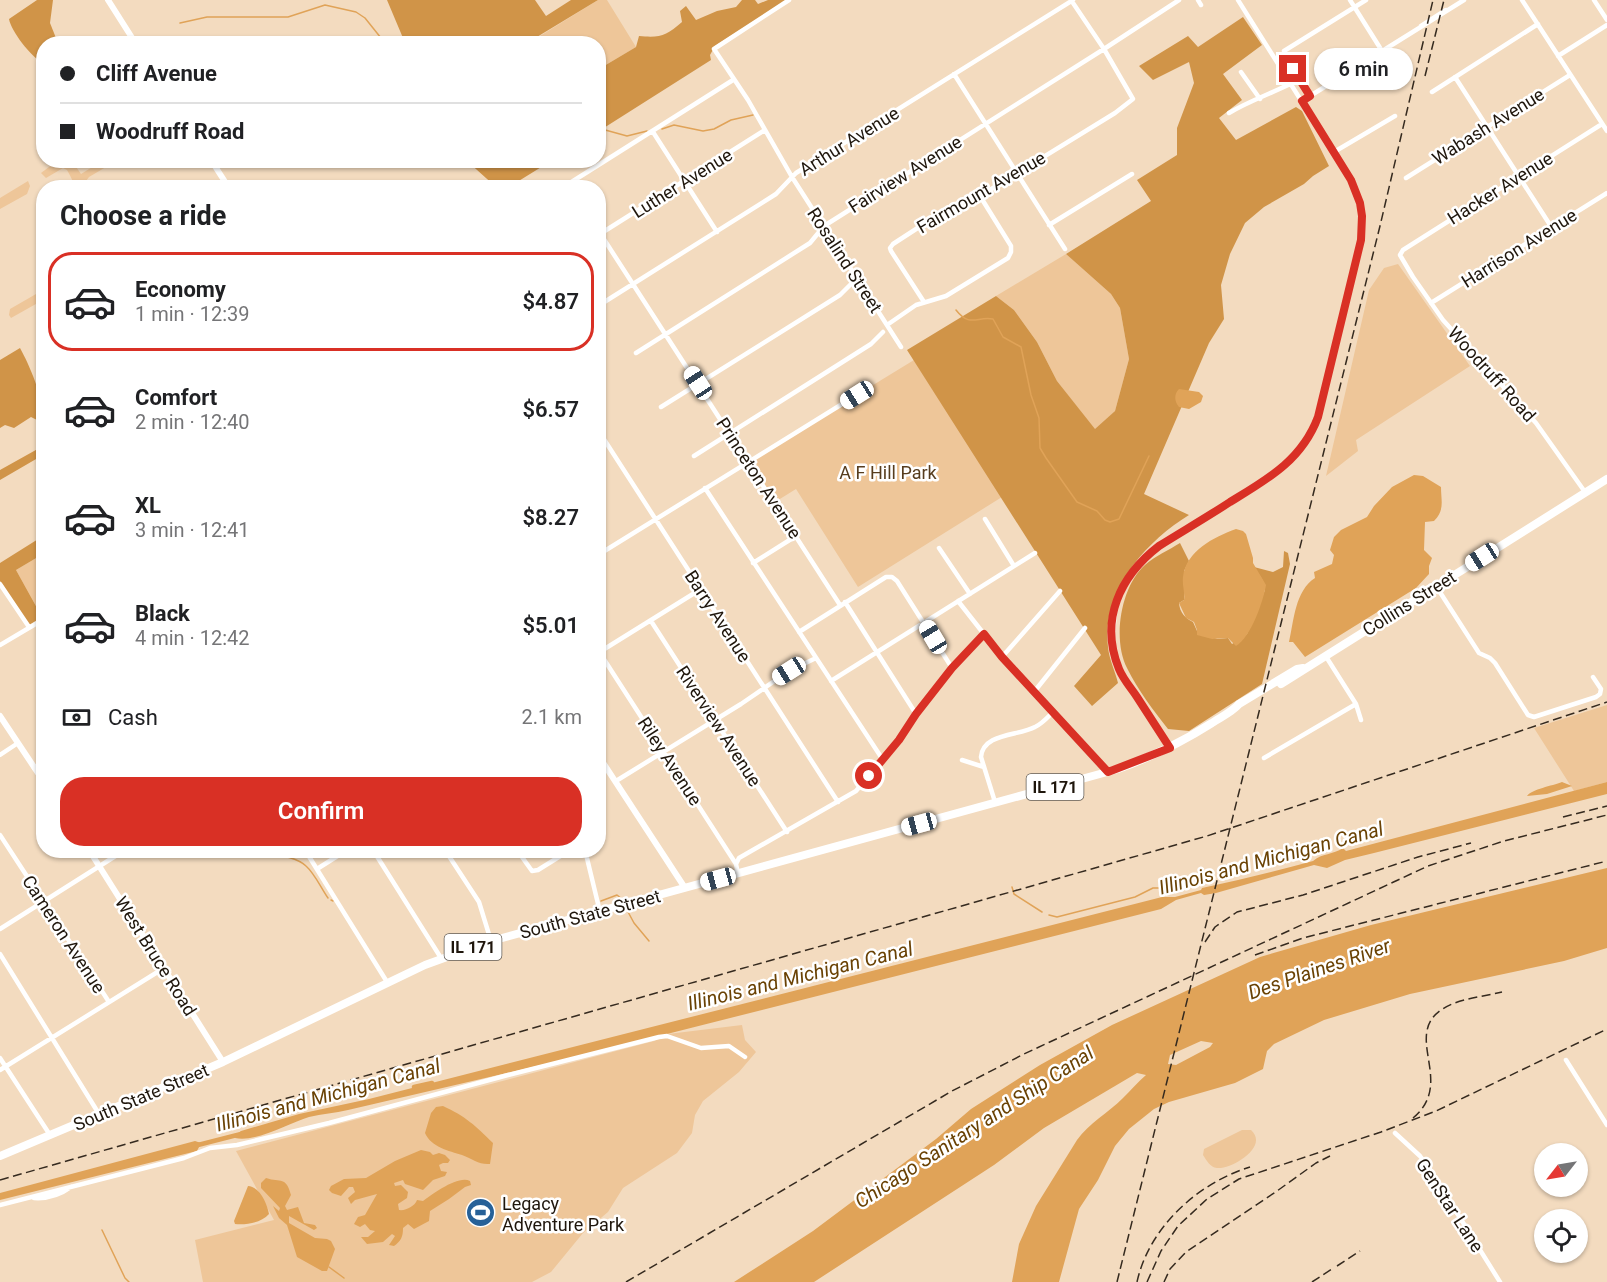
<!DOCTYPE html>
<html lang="en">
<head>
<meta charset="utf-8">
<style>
  body { margin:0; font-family:Roboto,sans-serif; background:#f2f2f2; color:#202124; height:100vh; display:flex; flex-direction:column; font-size:22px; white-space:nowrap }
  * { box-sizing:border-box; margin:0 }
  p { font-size:20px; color:#757577 }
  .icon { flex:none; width:33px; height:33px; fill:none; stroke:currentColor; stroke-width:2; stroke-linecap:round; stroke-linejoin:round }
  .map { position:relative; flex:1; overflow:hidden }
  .drawer { position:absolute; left:36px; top:180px; width:570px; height:678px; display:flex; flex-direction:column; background:#fff; border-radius:24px; box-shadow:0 2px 4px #0004 }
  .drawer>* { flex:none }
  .banner { position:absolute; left:36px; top:36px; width:570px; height:132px; border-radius:24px; box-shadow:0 2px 4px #0004; display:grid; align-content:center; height:132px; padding:0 24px; background:#fff }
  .needle { width:39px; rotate:239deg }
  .tools { position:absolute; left:1534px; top:1143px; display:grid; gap:12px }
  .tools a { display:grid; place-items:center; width:54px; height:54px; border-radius:50%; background:#fff; box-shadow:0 2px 4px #0004; font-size:30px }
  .end { position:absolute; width:27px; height:27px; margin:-14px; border:8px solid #d93025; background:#fff; box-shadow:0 0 0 3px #fff }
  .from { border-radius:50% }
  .bubble { position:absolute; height:42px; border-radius:21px; background:#fff; box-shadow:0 2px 4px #0004; font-size:20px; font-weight:600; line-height:42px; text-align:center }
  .car { position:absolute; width:18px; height:36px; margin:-18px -9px; border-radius:8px; box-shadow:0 0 4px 2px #0007; background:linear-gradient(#fff 24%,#345 0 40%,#fff 0 76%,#345 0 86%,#fff 0) }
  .banner b { display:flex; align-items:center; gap:21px; height:57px; font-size:22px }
  .banner b+b { border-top:2px solid #e0e0e0 }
  .banner i { width:15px; height:15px; background:#202124 }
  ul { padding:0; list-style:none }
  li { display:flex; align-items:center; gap:18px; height:99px; margin:0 12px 9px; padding:0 12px; border:3px solid transparent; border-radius:24px }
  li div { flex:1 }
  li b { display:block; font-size:22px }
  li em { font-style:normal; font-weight:600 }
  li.selected { border-color:#d93025 }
  li>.icon { width:54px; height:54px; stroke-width:1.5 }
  h2 { padding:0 24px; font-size:27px; line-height:72px }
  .pay { display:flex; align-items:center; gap:15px; height:66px; padding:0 24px; font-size:22px }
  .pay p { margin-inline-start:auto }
  .button { display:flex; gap:12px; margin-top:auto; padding:12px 24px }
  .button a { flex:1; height:69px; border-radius:24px; background:#d93025; color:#fff; font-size:24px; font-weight:600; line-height:69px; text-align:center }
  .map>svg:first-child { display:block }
  .green { fill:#eec699 }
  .forest { fill:#d09448 }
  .water { fill:#e0a358; fill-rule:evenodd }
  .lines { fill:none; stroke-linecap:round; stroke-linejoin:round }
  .stream { stroke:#e0a358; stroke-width:1.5 }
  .canal { stroke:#e0a358; stroke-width:4.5 }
  .minor { stroke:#fff; stroke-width:4.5 }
  .tertiary { stroke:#fff; stroke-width:6 }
  .primary { stroke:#fff; stroke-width:8 }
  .rail { stroke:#352a1f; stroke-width:1.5; stroke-dasharray:9 4.5; stroke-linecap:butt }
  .route { stroke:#d93025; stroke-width:8 }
  .labels { text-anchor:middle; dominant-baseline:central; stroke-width:5; stroke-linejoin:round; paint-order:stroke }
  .shield { fill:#fff; stroke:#625c55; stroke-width:1.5 }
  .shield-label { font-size:16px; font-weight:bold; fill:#1f160c }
  .street-label { font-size:18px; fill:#1f160c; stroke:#fff }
  .park-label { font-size:18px; fill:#573d1e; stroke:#fff }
  .poi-label { font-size:18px; fill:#1f160c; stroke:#fff; text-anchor:start }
  .water-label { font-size:20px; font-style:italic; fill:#6a4204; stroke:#fff }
</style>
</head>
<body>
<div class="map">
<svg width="1607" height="1282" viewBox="0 0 1607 1282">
  <rect width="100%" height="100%" fill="#f3dbbf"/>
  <path class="green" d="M598,0h9l29,47 -37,22 -1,-25h-71z
    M55,160l17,1 9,13 21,-13h14l-27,16 -3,4 3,6c-17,1 -14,-4 -22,-17l-4,-2 -17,10 -5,-5 12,-9z
    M28,181l2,5 -3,8 -27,15v-11z
    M1066,254l45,40 9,14 9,51 -14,52 -20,19 -38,-49 -20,-39 -23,-32 -18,-14z
    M1398,264l72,102 -114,74 2,11 -32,25 43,-186 15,-22z
    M43,290v10l-32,18 -2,-3 1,-6z
    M914,360l88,137 -144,90 -62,-98 -21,13 -26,-41z
    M43,554l1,62 -2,1 -26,-47z
    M1607,705v77l-33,9 -40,-63z
    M742,1025l3,15 11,12 -17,20 -36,29 -8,14 -3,18 -15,20 -54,35 -15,24 -25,21 -32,39 -19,10h-329l-8,-42 79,-20 -38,-69 418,-110 14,-7z
    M1242,1130h9c19,17 -21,40 -34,38 -7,-1 -10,-7 -14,-13l1,-6z"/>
  <path class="forest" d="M37,0h16l-3,23 6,15v5l-12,1 -1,19c-12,-6 -32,-32 -34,-44z
    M387,0h148l11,16 25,-16h27l-71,43h-130l6,-5z
    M742,0h13l3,4 10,-4h19l-72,46 -5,9 1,5 -112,71v-62l37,-22 3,-11c21,2 27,0 43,-14l-2,-11 6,-5 10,14 21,-9 19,-4z
    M1243,17l19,28 -39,29 19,26 -23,18 17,22 60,-33 6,4 27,55 -16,10 -9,8 -40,23 -19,16 -15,31 -9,31 3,34 -15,24 -65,151 45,21c-44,27 -88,77 -81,132 1,12 7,24 10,36l-26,23 -18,-20 27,-31 -194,-305 89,-54 18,14 23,32 20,39 38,48 20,-18 14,-52 -9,-51 -9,-14 -45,-40 85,-53 -14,-21 40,-25v-27l17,-45 -5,-21 -36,18 -14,-14 49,-30 10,11z
    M467,161h84l-42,26h-13z
    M20,348c10,18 24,51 23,72l-2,2 -10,-5 -17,11 -9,-3 -5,3v-68z
    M43,446v9l-43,25v-10z
    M43,536v18l-27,16 26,47 -13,8 -29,-44v-18z
    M1180,543l9,18 -5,10v29l-5,3c1,10 6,15 14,19l4,9 20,8 11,-1 4,6 15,-10 18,-44 -3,-11 -8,-12 19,5 10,-5 1,-16 4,2 2,11 -28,120 -73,47 -21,-2c-15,-19 -30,-39 -41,-61 -15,-29 -6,-82 18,-103 10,-9 24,-15 35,-22z"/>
  <path class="water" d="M1179,389l20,3 4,4 -2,6 -12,7 -10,-2c-5,-6 -5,-13 0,-18z
    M1414,475l9,1 18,11c0,14 4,23 -7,34l-9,1 -1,28 8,8 -3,8v8l-13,14 -111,69 -12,-15h-4c5,-22 6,-51 26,-64l-1,-6 18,-8 2,-9 -4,-5 4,-13 7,-7 26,-13 7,-11 18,-19z
    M1236,529l7,2 3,3 7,24v5l13,22c-3,17 -15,52 -30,61l-8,-8 -16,1 -15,-4v-5l-3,-8 -8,-4 -7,-15 5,-3c1,-8 -2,-15 -1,-23 3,-26 31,-40 53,-48z
    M1562,782l10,4 -25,8 -20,2c5,-7 25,-10 35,-14z
    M1607,782v12l-233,59 -29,7 -18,8 -13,-3 -98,28 -12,2 -3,-2 -25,7 -15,9 -577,146 -236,55c-13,3 -26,4 -39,7 -20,6 -54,26 -74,21l1,-3 5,-4 58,-17 70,-15 793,-202h13l26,-7 1,-2c37,-8 74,-17 111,-27 9,-8 20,-6 30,-13l3,3z
    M1607,868v80l-43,13 -154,33 -86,26 -50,24 -7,7 -4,18 -28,14 -66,19 -15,7 -25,20 -14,17 -17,34 -19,29 -20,73h-47l7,-38 17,-38 41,-66c12,-17 31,-27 46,-42 7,-7 15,-16 23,-23l-9,-2 -93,55 -50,37 -180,117h-80l79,-51 123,-92 35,-30 69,-44 72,-40 148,-68 111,-32zM1201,1041l12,2 -3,4 -34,18 -8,-1 2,-9z
    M443,1106c22,10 33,20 50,37l-3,21c-11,1 -17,-5 -28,-9 -13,-4 -31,-8 -37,-22l6,-20 5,-6z
    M195,1141l6,2 -4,8 -197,49v-7z
    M421,1150l9,2 3,3 6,-2 6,2 5,5 -2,3h-5l-4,2 2,6 6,1 -2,4 -12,4 -10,10 -18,-6 -2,-4 -9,3 1,3 6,-1 7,7 -1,6 -9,6 1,6c7,1 16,-4 18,-10l6,1c10,-7 35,-26 47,-20l1,4 -6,2 -16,12 -19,12 -1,10 -15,8 -6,-5 -5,4c0,9 -2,13 -9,18l-5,-1 6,-9 -3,-2 -9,8 -16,2 -6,-7h7l7,-6 -5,-1 -5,-6 -5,3 -6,-3 4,-7 7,-2 12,-21 -22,6 -4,4 -3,-6 7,-6 -2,-5h-4l-8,9 -9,-3 -3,-3 2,-4 13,-7 22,-1 29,-17z
    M266,1178c15,5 20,-2 25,17l-6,11 2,4 11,-3 6,16 11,2 2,3 -3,2 -25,-14v7l26,15 12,1 4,2 4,8 -8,22h-5l-25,-14 -10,-32 -8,-7 -6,-12 6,5 1,-3 -19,-20v-5z
    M248,1186c12,1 19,17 21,28 -8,9 -23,11 -34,10l-1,-3z"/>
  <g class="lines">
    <path class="stream" d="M180,23l27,-6h81l37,-12 31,7 9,6 16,20 20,6
      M598,128l29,8 20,-5
      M662,129l12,-4 29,6 11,-2 17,-9 22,-5
      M956,310c14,18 21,6 37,9l10,18 18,10 10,48 8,23 1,30 6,10 31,44 20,9 8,9 5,2 9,-3 30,-63
      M252,850c15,4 43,5 54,16 9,8 15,22 22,32
      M1012,887l2,7 28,18
      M331,900l2,1
      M601,901l16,-6 5,4
      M627,910l7,13 15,18
      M1049,915l8,2 78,-20 18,-9h12
      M102,1230l23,48 4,4
      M329,1267l15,11"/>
    <path class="canal" d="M414,1087l18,-4
      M194,1146l47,-12"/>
    <path class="minor" d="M789,0l-75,49 34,51 44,77 109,170
      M1198,0l3,5
      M1350,0l32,51
      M1522,0l85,131
      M1594,0l13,20
      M1421,26l25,-16
      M1558,56l49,-31
      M1241,72l19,27
      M954,74l111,175
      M1455,77l97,151
      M1432,92l106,-68
      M1310,96l-26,-45 82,-51
      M1302,101l162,-101
      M1229,113c20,-12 41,-19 61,-29
      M653,132l64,100
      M1334,152l61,-36
      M1406,178l164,-103
      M562,188l171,-108
      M1049,225l83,-51
      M598,230l242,375
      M600,234l165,-104
      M924,302l-33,-51 -1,-3 3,-4 60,-39 27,-9 135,-83 18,-14 -29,-50 -33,-49
      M1431,303l176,-110
      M598,306l178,-112 20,-21 277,-173
      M887,325l29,-20 30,-9 62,-38 3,-6v-6l-31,-50
      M636,353l174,-110 14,-17 280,-177 75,-49
      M661,407l179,-112 12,-12
      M598,430l240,372
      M694,456l177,-112 12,-12
      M705,488l178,272
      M1585,492l-49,-69 -93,-103 -30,-43 -13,-22 3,-5 199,-126
      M985,519l29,47
      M939,548l31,46
      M598,555l270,-167
      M753,563l43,-27
      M0,584l29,43
      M1436,586l43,67 11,5 5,5 33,52 6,2 62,-20 4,-3 1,-5 -8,-12
      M958,601l44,56 106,115
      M845,602l71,112
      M651,621l136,211
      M799,632l87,-55h6l5,4 55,87
      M0,645l44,-26
      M598,650l138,214 2,10
      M598,653l103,-64
      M1325,655l31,49 5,16
      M1002,657l58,-66
      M831,681l204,-128
      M1034,692l51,-64
      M1170,748l-50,-78 -7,-23v-15l3,-28 6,-17 8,-13 12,-15 17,-13c24,-15 48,-29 71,-44 37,-23 72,-42 88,-85l43,-177c2,-22 -1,-39 -10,-60l-113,-180
      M0,755l18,-12
      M1264,758l92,-54
      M962,760l22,7
      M34,768l10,-6
      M616,781l125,-77 48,-33 27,-13
      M995,802l-14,-45c2,-24 37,-21 54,-30 7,-3 13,-10 18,-15
      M0,835l109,167
      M305,850l82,132
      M373,850l68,108
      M445,850l34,52 12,39
      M517,850l15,21 6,-1 32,-20
      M585,850l15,62
      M736,864l3,-6 117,-67 43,-51 17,-26 36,-46 32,-34
      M317,869l30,-19
      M0,929l125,-79
      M0,954l99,160
      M0,1058l50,77
      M1566,1060l41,65
      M0,1070l164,-102
      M1395,1133l25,23 9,12 71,114
      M34,1198c14,1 26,-3 37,-11
      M0,1205l184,-47 26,-10 27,-3 92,-22 179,-48 151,-38 8,-1 34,12 28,-2 16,11"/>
    <path class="tertiary" d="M108,0l28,44
      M211,160l18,28
      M0,716l44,66
      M598,755l87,133
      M89,850l134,212"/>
    <path class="primary" d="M1281,684l326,-205
      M0,1156l223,-94 202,-97 66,-24 627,-172c34,-12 64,-27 94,-46 9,-6 20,-11 27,-19l58,-35 6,-1"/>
    <path class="rail" d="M1425,76l19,-76
      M1563,817l44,-11
      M1205,942l10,-15 22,-15 66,-17 115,-38 53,-14
      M1255,955l48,-17 304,-77
      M1413,1118c46,-38 -19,-89 39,-114 15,-6 33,-8 50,-12
      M0,1180l1207,-344 400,-134
      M1337,1266l23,-15
      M626,1282l326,-191 72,-37 404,-188 76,-25 103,-26
      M1117,1282l263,-1056 53,-226
      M1137,1282c12,-55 61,-99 113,-115
      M1147,1282l14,-31 17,-25 29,-27 32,-20 142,-47 55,-21 171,-82
      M1164,1282l6,-13 16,-17 91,-61 39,-28 14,-7
      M1312,1282l20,-13"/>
  </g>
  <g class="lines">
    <path class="route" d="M869,776l30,-36 17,-26 36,-46 32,-34 18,23 106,115 62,-24c-11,-17 -22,-34 -33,-51 -6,-9 -14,-18 -18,-28 -20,-49 1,-93 40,-123 24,-15 48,-29 71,-44 38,-23 72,-42 88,-85l43,-177 1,-24 -2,-13 -9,-23 -49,-79 8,-5 -17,-27"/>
  </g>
  <defs>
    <symbol id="stadium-disc" viewBox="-11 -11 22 22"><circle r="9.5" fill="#276198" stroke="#fff"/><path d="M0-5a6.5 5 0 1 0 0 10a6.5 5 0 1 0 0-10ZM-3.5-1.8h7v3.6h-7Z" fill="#fff"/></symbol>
  </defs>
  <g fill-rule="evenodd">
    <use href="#stadium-disc" x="464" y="1196" width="33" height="33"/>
  </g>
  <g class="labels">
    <g class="shield">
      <rect x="1026.5" y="774" width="57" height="26" rx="4.5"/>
      <rect x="444.5" y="934" width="57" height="26" rx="4.5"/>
    </g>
    <g class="shield-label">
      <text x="1055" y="787">IL 171</text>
      <text x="473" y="947">IL 171</text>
    </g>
    <g class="street-label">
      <text transform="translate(1488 126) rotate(-32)">Wabash Avenue</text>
      <text transform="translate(849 141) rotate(-32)">Arthur Avenue</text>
      <text transform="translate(905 174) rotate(-32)">Fairview Avenue</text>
      <text transform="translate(682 183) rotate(-32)">Luther Avenue</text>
      <text transform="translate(1500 188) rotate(-32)">Hacker Avenue</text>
      <text transform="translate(981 192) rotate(-30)">Fairmount Avenue</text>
      <text transform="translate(1519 248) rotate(-32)">Harrison Avenue</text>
      <text transform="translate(845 260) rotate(57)">Rosalind Street</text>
      <text transform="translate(1492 374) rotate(48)">Woodruff Road</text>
      <text transform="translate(759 478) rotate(57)">Princeton Avenue</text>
      <text transform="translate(1409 603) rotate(-32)">Collins Street</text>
      <text transform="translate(718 616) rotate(57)">Barry Avenue</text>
      <text transform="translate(719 726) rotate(57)">Riverview Avenue</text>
      <text transform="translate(670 761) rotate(57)">Riley Avenue</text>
      <text transform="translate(590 914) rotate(-15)">South State Street</text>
      <text transform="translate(64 934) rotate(57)">Cameron Avenue</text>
      <text transform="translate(156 956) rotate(58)">West Bruce Road</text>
      <text transform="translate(141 1097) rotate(-23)">South State Street</text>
      <text transform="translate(1450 1205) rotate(57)">GenStar Lane</text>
    </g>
    <g class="park-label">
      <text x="888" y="472">A F Hill Park</text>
    </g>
    <g class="poi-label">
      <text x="502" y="1203">Legacy<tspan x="502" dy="21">Adventure Park</tspan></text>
    </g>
    <g class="water-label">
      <text transform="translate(1271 858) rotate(-15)">Illinois and Michigan Canal</text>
      <text transform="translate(1319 969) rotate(-19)">Des Plaines River</text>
      <text transform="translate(800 976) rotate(-14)">Illinois and Michigan Canal</text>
      <text transform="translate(328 1095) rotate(-15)">Illinois and Michigan Canal</text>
      <text transform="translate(974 1127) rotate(-33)">Chicago Sanitary and Ship Canal</text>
    </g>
  </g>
</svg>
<div class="tools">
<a><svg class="needle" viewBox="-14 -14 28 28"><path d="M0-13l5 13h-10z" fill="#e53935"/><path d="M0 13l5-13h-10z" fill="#757577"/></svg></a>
<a><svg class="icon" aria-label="locate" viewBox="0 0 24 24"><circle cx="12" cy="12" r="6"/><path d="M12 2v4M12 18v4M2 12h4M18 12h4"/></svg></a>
</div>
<i class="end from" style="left:869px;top:776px"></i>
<i class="end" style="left:1293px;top:69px"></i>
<div class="bubble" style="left:1314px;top:48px;width:99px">6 min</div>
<i class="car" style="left:698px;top:383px;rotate:327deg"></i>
<i class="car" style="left:857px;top:395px;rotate:238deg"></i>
<i class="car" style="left:1482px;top:557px;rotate:238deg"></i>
<i class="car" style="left:933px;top:637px;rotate:329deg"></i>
<i class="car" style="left:789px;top:671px;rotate:238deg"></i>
<i class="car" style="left:919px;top:824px;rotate:255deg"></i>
<i class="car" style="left:718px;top:879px;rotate:255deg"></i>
<div class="banner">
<b><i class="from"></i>Cliff Avenue</b>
<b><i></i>Woodruff Road</b>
</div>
<section class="drawer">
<h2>Choose a ride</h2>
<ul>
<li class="selected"><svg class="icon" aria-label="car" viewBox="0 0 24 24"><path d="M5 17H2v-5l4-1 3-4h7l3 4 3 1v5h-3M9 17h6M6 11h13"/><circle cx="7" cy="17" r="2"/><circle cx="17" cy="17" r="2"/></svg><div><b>Economy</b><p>1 min · 12:39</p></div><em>$4.87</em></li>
<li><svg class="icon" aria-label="car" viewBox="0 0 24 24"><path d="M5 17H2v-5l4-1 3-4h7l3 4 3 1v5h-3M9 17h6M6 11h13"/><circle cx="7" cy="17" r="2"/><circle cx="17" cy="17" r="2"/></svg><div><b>Comfort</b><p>2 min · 12:40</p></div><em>$6.57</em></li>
<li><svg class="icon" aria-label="car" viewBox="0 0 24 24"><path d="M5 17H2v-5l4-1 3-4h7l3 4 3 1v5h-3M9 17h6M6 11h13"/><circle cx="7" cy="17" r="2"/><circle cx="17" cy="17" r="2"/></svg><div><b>XL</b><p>3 min · 12:41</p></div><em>$8.27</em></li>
<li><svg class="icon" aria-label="car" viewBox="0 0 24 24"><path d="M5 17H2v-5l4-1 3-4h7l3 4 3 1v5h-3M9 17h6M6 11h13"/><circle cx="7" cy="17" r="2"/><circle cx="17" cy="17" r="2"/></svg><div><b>Black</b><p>4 min · 12:42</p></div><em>$5.01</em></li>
</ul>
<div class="pay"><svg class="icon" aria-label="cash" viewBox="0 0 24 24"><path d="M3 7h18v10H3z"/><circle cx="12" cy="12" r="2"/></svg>Cash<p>2.1 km</p></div>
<div class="button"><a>Confirm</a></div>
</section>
</div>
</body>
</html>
